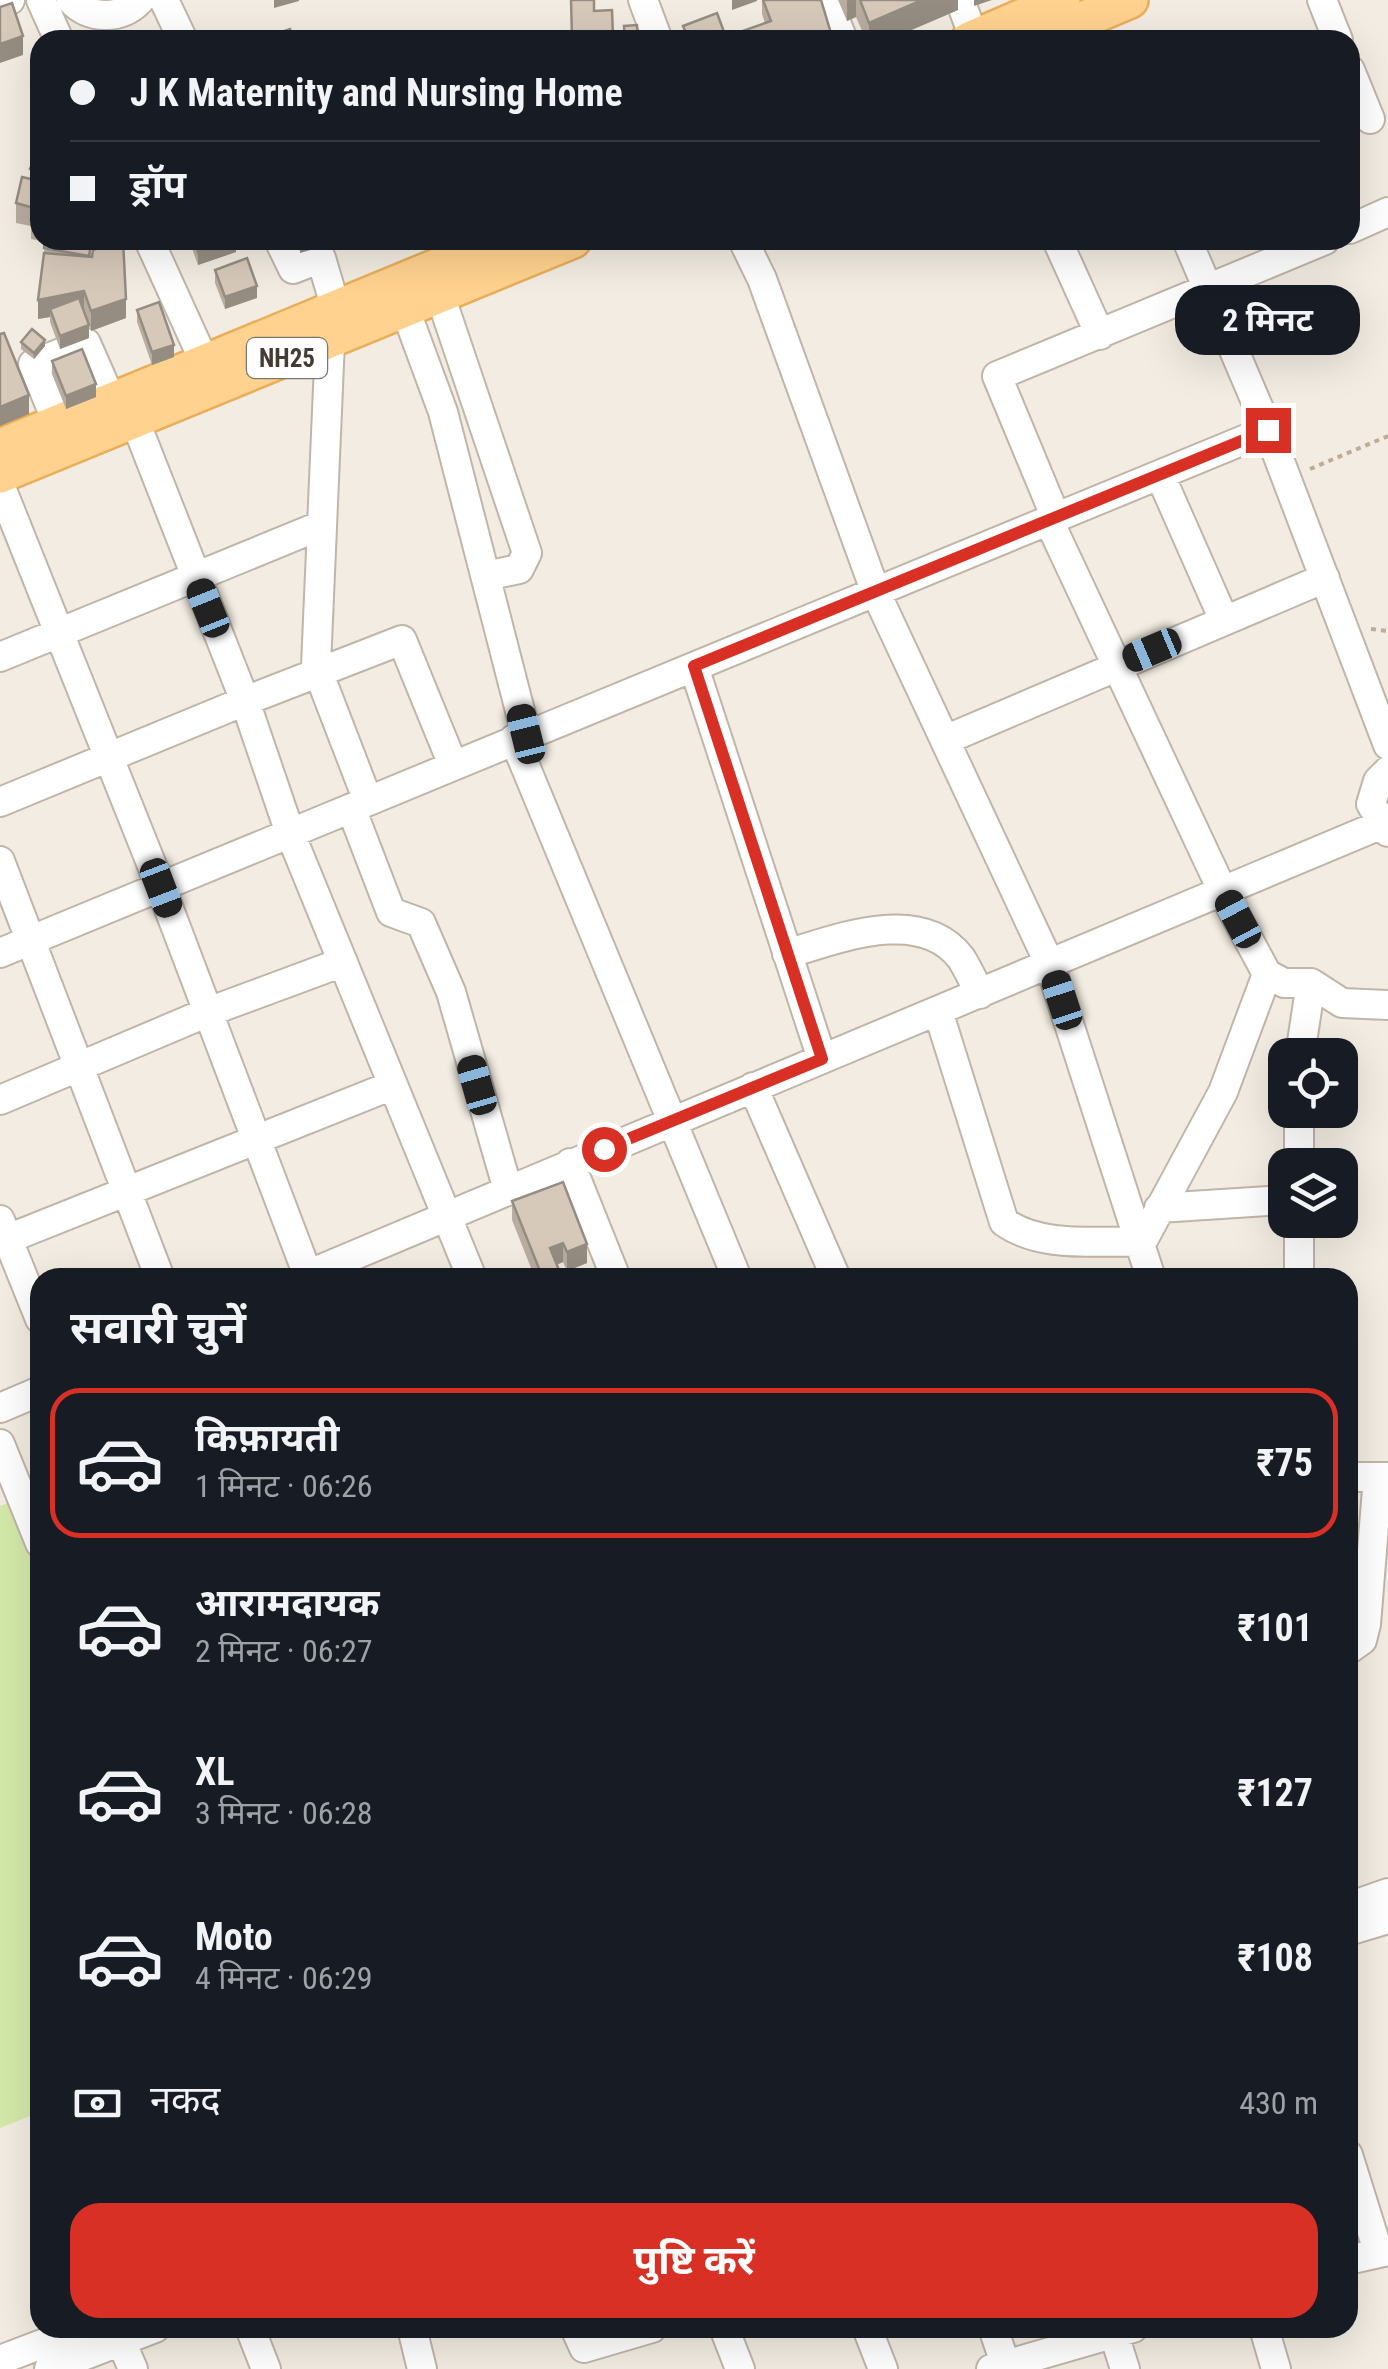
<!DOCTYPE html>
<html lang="hi">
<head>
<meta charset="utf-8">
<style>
  body { margin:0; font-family:"Roboto Condensed","Noto Sans Devanagari",sans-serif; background:#242831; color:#f1f3f6; height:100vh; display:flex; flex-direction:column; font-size:38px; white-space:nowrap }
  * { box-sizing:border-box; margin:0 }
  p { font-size:32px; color:#9ea1a6 }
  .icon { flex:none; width:55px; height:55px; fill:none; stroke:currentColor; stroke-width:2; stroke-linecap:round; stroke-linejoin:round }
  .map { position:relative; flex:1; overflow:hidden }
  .sheet { position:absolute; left:30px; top:1268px; width:1328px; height:1070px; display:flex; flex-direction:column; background:#171b24; border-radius:30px; box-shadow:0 10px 40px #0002 }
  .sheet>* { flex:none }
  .guide { position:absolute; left:30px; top:30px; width:1330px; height:220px; border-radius:30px; box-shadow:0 10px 40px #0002; display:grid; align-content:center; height:220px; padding:0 40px; background:#171b24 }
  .buttons { position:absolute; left:1268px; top:1038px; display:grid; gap:20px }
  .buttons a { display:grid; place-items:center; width:90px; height:90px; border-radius:20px; background:#171b24; box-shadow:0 10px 40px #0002; font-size:50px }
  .end { position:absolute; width:45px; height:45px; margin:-22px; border:12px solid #d93025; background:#fff; box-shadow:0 0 0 5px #fff }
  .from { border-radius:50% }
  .bubble { position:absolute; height:70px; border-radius:30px; background:#171b24; box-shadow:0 10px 40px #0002; font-size:32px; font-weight:700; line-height:70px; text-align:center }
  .car { position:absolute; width:30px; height:60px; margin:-30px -15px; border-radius:12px; box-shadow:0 0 8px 2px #0007; background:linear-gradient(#222 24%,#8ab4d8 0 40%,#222 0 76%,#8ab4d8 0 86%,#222 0) }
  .guide b { display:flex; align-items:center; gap:35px; height:95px; font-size:38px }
  .guide b+b { border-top:2px solid #363941 }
  .guide i { width:25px; height:25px; background:#f1f3f6 }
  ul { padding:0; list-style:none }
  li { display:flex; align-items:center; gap:30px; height:150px; margin:0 20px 15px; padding:0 20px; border:5px solid transparent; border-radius:30px }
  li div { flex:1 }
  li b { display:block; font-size:38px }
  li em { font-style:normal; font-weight:700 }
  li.selected { border-color:#d93025 }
  li>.icon { width:90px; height:90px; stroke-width:1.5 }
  h2 { padding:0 40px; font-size:45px; line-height:120px }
  .pay { display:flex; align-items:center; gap:25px; height:110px; padding:0 40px; font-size:38px }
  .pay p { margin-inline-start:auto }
  .button { display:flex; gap:20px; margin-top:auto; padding:20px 40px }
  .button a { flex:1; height:115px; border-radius:30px; background:#d93025; color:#fff; font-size:40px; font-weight:700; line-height:115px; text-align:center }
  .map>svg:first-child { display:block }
  .green { fill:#d3e9a8 }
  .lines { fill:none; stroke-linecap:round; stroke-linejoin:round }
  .minor-casing { stroke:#c1b5a8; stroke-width:32 }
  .major-casing { stroke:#e9ae59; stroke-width:40 }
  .path { stroke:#c0ac95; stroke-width:4; stroke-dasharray:5 5; stroke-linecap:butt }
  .minor { stroke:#fff; stroke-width:28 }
  .major { stroke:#ffd28f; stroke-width:35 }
  .wall { fill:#b9ada0 }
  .shaded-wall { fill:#968d82 }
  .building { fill:#d7c9ba; stroke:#968d82; stroke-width:2.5 }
  .route { stroke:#d93025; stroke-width:12 }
  .labels { text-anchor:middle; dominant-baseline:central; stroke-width:8; stroke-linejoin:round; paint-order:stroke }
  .shield { fill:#fff; stroke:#7c7670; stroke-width:2.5 }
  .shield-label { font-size:25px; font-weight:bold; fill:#443b33 }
</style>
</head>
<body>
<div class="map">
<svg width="1388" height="2369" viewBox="0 0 1388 2369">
  <rect width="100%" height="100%" fill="#f2ece2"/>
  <path class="green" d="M11,1502l29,72v538l-40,16v-622z"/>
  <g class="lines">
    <defs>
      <path id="minor" d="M41,0l18,40
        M71,0c19,20 50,20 69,0
        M164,0l19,40
        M643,0l15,40
        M827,0l16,40
        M960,0l14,38
        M1322,0l16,40
        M0,4l10,-4
        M1350,70l20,49
        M1350,229l38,-17
        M149,240l56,123
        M279,240l14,29 28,-11 15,51
        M743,240l19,39 114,314 174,372 101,313
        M1057,240l43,95
        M1187,240l81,190 120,315
        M440,295l87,258 -8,16 -33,7
        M405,309l38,103 83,322
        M330,341l-14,325 52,135
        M135,421l110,280 157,-61 51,125
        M57,422l-24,-58 53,-21 25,57
        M1160,475l64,145
        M0,485l161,403 148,390
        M1056,518l-59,-142 328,-136
        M0,657l322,-132
        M694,667l128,392
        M514,739l223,539
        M945,740l380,-162
        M1388,771l-10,10 -7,23 17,28
        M0,802l245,-101 45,132 182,445
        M351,808l40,104 30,11 30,69 57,198
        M0,861l160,417
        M0,953l1268,-523
        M787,954c50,-15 134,-49 174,4 7,11 13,24 19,36
        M1267,974l17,9h27l-11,72
        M1311,983l31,20 46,2
        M938,1011l66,211c38,27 94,18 138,20l81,-150 44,-118 -44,-82 -174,-371
        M753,1087l83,191
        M0,1100l208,-88 135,-50
        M1299,1110v55
        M570,1163l46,115
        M1159,1208l126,-8
        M0,1220l40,99
        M1299,1220v58
        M0,1242l393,-157
        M300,1278l1080,-453
        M0,1408l40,-17
        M0,1444l40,99
        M1348,1477h40
        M1348,1650l14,-10 4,-16 12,-147
        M1348,1907l40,-14
        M1348,1931l40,-12
        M1348,2155l30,96
        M1348,2260l40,-9
        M250,2328l16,41
        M412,2328l10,41
        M575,2328l9,20 68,-20
        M724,2328l16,41
        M867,2328l16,41
        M993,2328l14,41
        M1112,2328l13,41
        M1264,2328l12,41
        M121,2341l12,28
        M0,2360l84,-32
        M49,2369l106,-41
        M991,2369l142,-41"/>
      <path id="major" d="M969,40l93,-40
        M1035,40l95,-40
        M0,447l502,-207
        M0,475l573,-235"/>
    </defs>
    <use href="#minor" class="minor-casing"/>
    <use href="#major" class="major-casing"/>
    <path class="path" d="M1310,469l78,-33
      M1371,629l17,2"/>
    <use href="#minor" class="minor"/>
    <use href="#major" class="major"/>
  </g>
  <path class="wall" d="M571,0l23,11 18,-1 1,30h-42z
    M762,0h1l70,40h-99v-6l31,-11 -3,-9z
    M838,0h120v10l-70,30h-22l-10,-23 -9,4z
    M40,146v94h51v17l35,61 -35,13 -2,-6v13l-29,11 -10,-27v-5l-12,2 7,-77 -14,-3v-13l-15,-3v-20l14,-25v-9z
    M189,240h47v12l-38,13z
    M215,270l42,28 -32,11 -10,-26z
    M137,310l37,47 -22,8 -15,-43z
    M21,342l24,4 -11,13 -13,-10z
    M52,361l44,36 -30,12 -14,-35z
    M512,1201l75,62 -20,8 -4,-9 -6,3 2,13h-24l-23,-58z"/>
  <path class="shaded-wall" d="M274,0h25v1l-25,7z
    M732,0h25v1l-25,9z
    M847,0h9v17l-9,4z
    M922,0h36v10l-70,30h-19v-17z
    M974,0h18l-18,6z
    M23,36v19l-23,8v-19z
    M233,240h3v12l-38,13v-13z
    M300,240h45l-45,13z
    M257,286v12l-32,11v-12z
    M84,291v19l-34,-1v8l-12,2v-19z
    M126,299v19l-35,13v-20z
    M89,325v13l-29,11v-13z
    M45,340v6l-11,13v-6z
    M174,345v12l-22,8v-13z
    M96,384v13l-30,12v-13z
    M29,395v19l-29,12v-19z
    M563,1243v19l-13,5v-19z
    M587,1244v19l-20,8v-19z
    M559,1270v8h-17v-2z"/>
  <path class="building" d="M571,0h23v11l18,-1 1,26 -41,1z
    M763,0h58l12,40h-97l-2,-6 37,-13z
    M860,0h62l-53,23z
    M12,3l11,33 -23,8v-37z
    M717,13l10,27h-38l-6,-14z
    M637,25l1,15h-13l-1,-14z
    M290,29l4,11h-36z
    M40,146v28l-10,-5z
    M22,177l18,4v41l-9,-2 3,-12 -18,-5z
    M45,240h33l13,3 -2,13 -45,-8z
    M123,240l3,59 -35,12 -7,-20 -46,9 6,-47 48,4 1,-7z
    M194,240h39l-35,12z
    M247,258l10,28 -32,11 -10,-27z
    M79,298l10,27 -29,11 -10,-27z
    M159,302l15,43 -22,7 -15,-42z
    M32,329l13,11 -11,13 -13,-11z
    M4,333l25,62 -29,12v-73z
    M82,349l14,35 -30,12 -14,-35z
    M563,1182l24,62 -20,8 -4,-9 -13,5 9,22 -17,6 -30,-75z"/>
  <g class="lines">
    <path class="route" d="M604,1149l218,-90 -128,-393 574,-236"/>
  </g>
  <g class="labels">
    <rect class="shield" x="247" y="338" width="80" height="40" rx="8"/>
    <g class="shield-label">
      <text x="287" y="358">NH25</text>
    </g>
  </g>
</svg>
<div class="buttons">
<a><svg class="icon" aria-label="locate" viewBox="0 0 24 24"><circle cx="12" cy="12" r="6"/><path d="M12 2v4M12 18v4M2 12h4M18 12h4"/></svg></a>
<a><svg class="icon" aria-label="layers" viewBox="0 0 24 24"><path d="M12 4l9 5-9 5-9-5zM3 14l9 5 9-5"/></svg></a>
</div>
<i class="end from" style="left:604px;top:1149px"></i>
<i class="end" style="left:1268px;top:430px"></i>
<div class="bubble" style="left:1175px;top:285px;width:185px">2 मिनट</div>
<i class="car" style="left:208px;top:608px;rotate:338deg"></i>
<i class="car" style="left:1152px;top:650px;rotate:247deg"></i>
<i class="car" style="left:526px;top:734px;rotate:346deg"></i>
<i class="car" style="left:161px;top:888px;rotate:159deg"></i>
<i class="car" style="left:1238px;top:919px;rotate:332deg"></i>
<i class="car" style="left:1062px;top:1000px;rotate:342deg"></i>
<i class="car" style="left:477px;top:1085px;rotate:344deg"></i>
<div class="guide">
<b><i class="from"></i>J K Maternity and Nursing Home</b>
<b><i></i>ड्रॉप</b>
</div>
<section class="sheet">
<h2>सवारी चुनें</h2>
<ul>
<li class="selected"><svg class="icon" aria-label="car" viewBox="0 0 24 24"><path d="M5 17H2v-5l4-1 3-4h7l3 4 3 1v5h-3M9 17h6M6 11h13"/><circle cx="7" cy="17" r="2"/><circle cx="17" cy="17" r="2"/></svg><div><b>किफ़ायती</b><p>1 मिनट · 06:26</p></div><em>₹75</em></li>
<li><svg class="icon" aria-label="car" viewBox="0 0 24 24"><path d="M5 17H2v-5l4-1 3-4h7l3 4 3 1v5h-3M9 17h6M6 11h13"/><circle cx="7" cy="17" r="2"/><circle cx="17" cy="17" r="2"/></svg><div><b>आरामदायक</b><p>2 मिनट · 06:27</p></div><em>₹101</em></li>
<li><svg class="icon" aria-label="car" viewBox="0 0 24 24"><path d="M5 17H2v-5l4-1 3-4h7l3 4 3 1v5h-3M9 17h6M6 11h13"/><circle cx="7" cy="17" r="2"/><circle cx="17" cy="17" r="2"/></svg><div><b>XL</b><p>3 मिनट · 06:28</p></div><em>₹127</em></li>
<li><svg class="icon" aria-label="car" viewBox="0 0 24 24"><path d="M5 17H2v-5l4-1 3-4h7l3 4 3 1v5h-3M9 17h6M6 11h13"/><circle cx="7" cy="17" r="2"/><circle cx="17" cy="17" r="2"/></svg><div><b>Moto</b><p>4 मिनट · 06:29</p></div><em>₹108</em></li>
</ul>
<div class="pay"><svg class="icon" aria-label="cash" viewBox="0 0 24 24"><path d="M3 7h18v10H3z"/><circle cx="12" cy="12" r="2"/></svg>नकद<p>430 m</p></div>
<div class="button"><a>पुष्टि करें</a></div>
</section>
</div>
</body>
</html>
